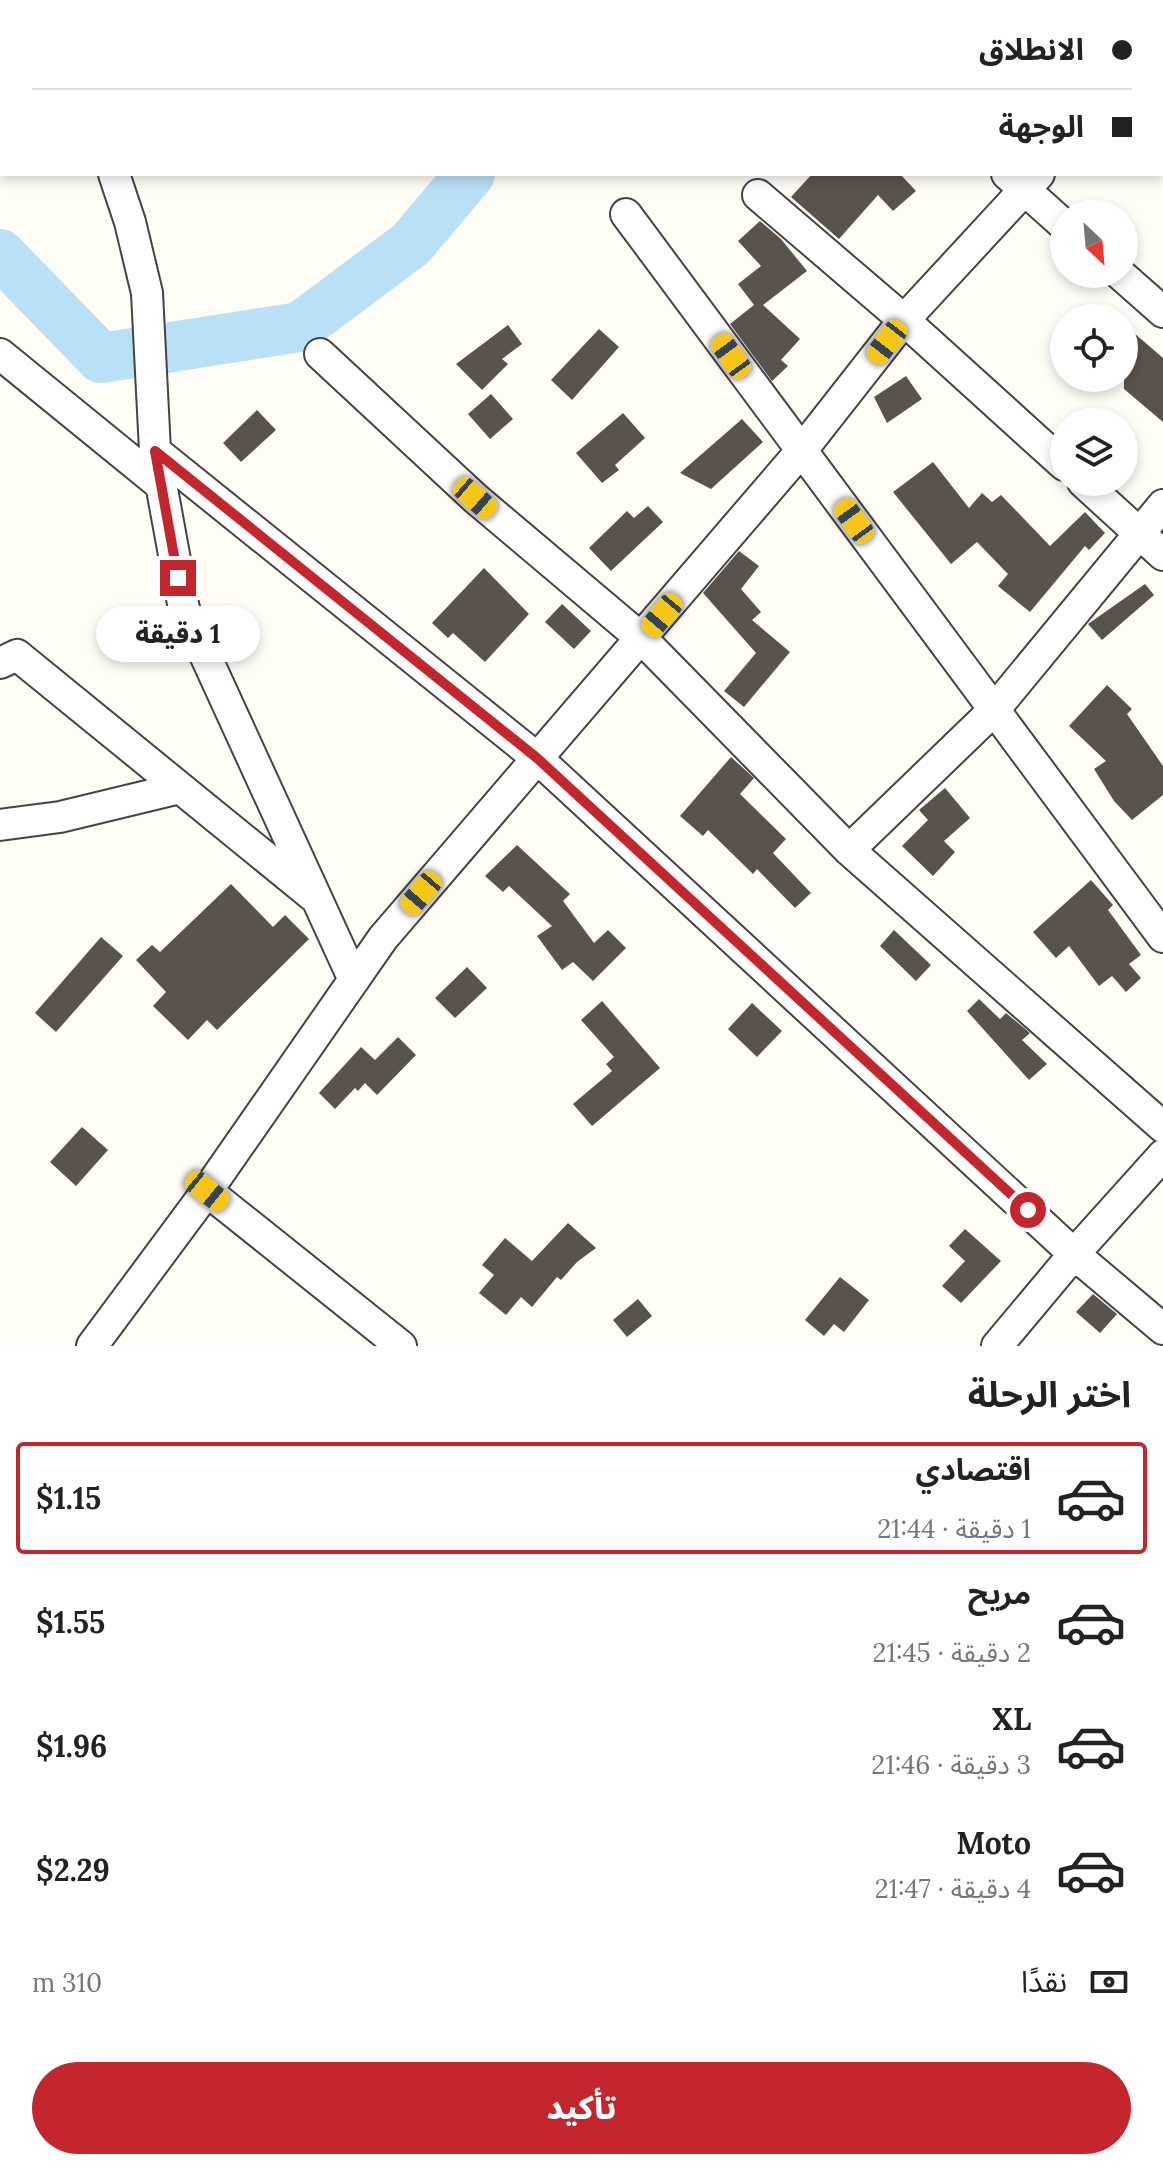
<!DOCTYPE html>
<html lang="ar">
<head>
<meta charset="utf-8">
<style>
  body { margin:0; font-family:Lora,"Noto Sans Arabic",serif; background:#f6f6f6; color:#222; direction:rtl; height:100vh; display:flex; flex-direction:column; font-size:30px; white-space:nowrap }
  * { box-sizing:border-box; margin:0 }
  p { font-size:26px; color:#767676 }
  .icon { flex:none; width:44px; height:44px; fill:none; stroke:currentColor; stroke-width:2; stroke-linecap:round; stroke-linejoin:round }
  .map { position:relative; height:1346px; overflow:hidden; direction:ltr }
  .drawer { display:flex; flex-direction:column; background:#fff; flex:1 }
  .drawer>* { flex:none }
  .hud { position:absolute; left:0px; top:0px; width:1164px; height:176px; box-shadow:0 4px 12px #0003; direction:rtl; display:grid; align-content:center; height:176px; padding:0 32px; background:#fff }
  .needle { width:52px; rotate:154deg }
  .tools { position:absolute; left:1050px; top:200px; display:grid; gap:16px }
  .tools a { display:grid; place-items:center; width:88px; height:88px; border-radius:50%; background:#fff; box-shadow:0 4px 12px #0003; font-size:40px }
  .end { position:absolute; width:36px; height:36px; margin:-18px; border:10px solid #c4262e; background:#fff; box-shadow:0 0 0 4px #fff }
  .from { border-radius:50% }
  .bubble { position:absolute; height:56px; border-radius:28px; background:#fff; box-shadow:0 4px 12px #0003; font-size:26px; font-weight:800; line-height:56px; text-align:center; direction:rtl }
  .car { position:absolute; width:24px; height:48px; margin:-24px -12px; border-radius:10px; box-shadow:0 0 6px 2px #0007; background:linear-gradient(#f5c518 24%,#345 0 40%,#f5c518 0 76%,#345 0 86%,#f5c518 0) }
  .hud b { display:flex; align-items:center; gap:28px; height:76px; font-size:30px }
  .hud b+b { border-top:2px solid #e0e0e0 }
  .hud i { width:20px; height:20px; background:#222 }
  ul { padding:0; list-style:none }
  li { display:flex; align-items:center; gap:24px; height:112px; margin:0 16px 12px; padding:0 16px; border:4px solid transparent; border-radius:8px }
  li div { flex:1 }
  li b { display:block; font-size:30px }
  li em { font-style:normal; font-weight:800 }
  li.on { border-color:#c4262e }
  li>.icon { width:72px; height:72px; stroke-width:1.5 }
  h2 { padding:0 32px; font-size:36px; line-height:96px }
  .pay { display:flex; align-items:center; gap:20px; height:88px; padding:0 32px; font-size:30px }
  .pay p { margin-inline-start:auto }
  .cta { display:flex; gap:16px; margin-top:auto; padding:16px 32px }
  .cta a { flex:1; height:92px; border-radius:48px; background:#c4262e; color:#fff; font-size:32px; font-weight:800; line-height:92px; text-align:center }
  .map>svg:first-child { display:block }
  .lines { fill:none; stroke-linecap:round; stroke-linejoin:round }
  .river { stroke:#b9e0f7; stroke-width:50 }
  .building { fill:#5a524d }
  .minor-casing { stroke:#444; stroke-width:34 }
  .minor { stroke:#fff; stroke-width:30 }
  .route { stroke:#c4262e; stroke-width:10 }
</style>
</head>
<body>
<div class="map">
<svg width="1163" height="1346" viewBox="0 0 1163 1346">
  <rect width="100%" height="100%" fill="#fffdf5"/>
  <g class="lines">
    <path class="river" d="M480,2v-2
      M0,254l101,104 199,-31 111,-83 59,-70"/>
  </g>
  <path class="building" d="M812,174h88l16,17 -23,20 -15,-16 -39,44 -48,-42z
    M760,221l21,18 26,32 -44,34 37,34 -19,21 7,6 -16,15 -42,-57 24,-19 -16,-21 23,-18 -23,-25z
    M508,325l14,19 -20,15 6,5 -26,26 -26,-26z
    M599,329l20,18 -47,53 -21,-20z
    M1134,333l29,25v64l-39,-33v-44z
    M906,376l16,23 -35,24 -13,-26z
    M491,394l22,25 -23,20 -22,-25z
    M257,410l19,20 -35,32 -18,-19z
    M623,413l22,25 -30,27 4,5 -17,13 -26,-30z
    M742,419l21,23 -52,47 -31,-16z
    M933,462l36,46 13,-15 10,9 9,-7 49,51 35,-34 20,21 -16,17 -4,-4 -55,66 -32,-26 10,-12 -31,-32 -26,22 -58,-72z
    M648,506l15,16 -52,49 -22,-23 38,-37 7,7z
    M739,551l20,15 -18,23 20,23 -9,8 38,32 -46,55 -20,-16 32,-38 -53,-60z
    M484,568l45,46 -44,48 -32,-29 -5,5 -16,-15z
    M1145,584l9,11 -52,45 -14,-16z
    M562,604l29,27 -17,18 -29,-27z
    M1107,685l25,24 -5,5 36,52v29l-31,25 -18,-19 -20,-32 12,-8 -37,-35z
    M731,757l23,21 -14,16 46,45 -13,14 38,40 -16,15 -38,-39 -4,5 -45,-44 -5,6 -23,-20z
    M945,788l25,30 -26,23 11,11 -22,24 -31,-30 26,-26 -9,-10z
    M517,845l53,49 -7,7 31,42 14,-13 18,18 -33,33 -20,-19 -11,8 -25,-34 15,-10 -43,-40 -6,6 -18,-16z
    M1091,880l22,25 -5,5 33,45 -12,9 12,14 -15,14 -14,-16 -13,10 -30,-40 -13,12 -23,-26z
    M231,884l42,43 12,-12 24,24 -92,91 -10,-10 -19,20 -35,-34 13,-14 -30,-32 16,-15 8,7z
    M894,930l37,35 -15,16 -36,-35z
    M101,937l22,19 -67,76 -21,-19z
    M467,967l20,21 -32,30 -20,-20z
    M979,999l21,20 6,-6 24,20 -8,7 25,24 -18,16 -62,-69z
    M602,1001l58,67 -68,58 -19,-22 39,-33 -6,-7 8,-7 -33,-37z
    M752,1003l30,28 -25,26 -29,-28z
    M398,1037l18,18 -39,40 -12,-12 -7,8 -3,-3 -20,21 -16,-16 42,-46 14,13z
    M82,1127l26,23 -32,36 -26,-24z
    M568,1223l28,25 -19,14 -16,18 -4,-3 -25,30 -11,-10 -15,18 -27,-22 15,-18 -12,-10 23,-27 27,23z
    M965,1229l36,32 -40,42 -19,-17 23,-25 -16,-15z
    M840,1277l29,23 -25,32 -10,-8 -10,12 -19,-16z
    M1093,1294l24,20 -17,19 -24,-21z
    M638,1299l14,17 -25,21 -14,-17z"/>
  <g class="lines">
    <defs>
      <path id="minor" d="M823,0l2,2
        M1162,30l1,-1
        M0,37l2,5
        M114,174l16,48 17,71 8,158 29,158 170,371
        M1007,174l57,51
        M758,195l146,125 160,145
        M626,214l537,723
        M1120,274l43,38
        M0,354l161,131
        M320,354l155,144 167,141 207,211 314,277
        M155,451l382,307 537,496 89,75
        M1083,482l80,73
        M0,663l17,-8 296,241
        M0,825l60,-8 120,-29
        M849,850l145,-140 169,-205
        M207,1191l194,155
        M92,1346l115,-155 176,-253 419,-488 102,-130 135,-146
        M997,1346l77,-92 89,-99"/>
    </defs>
    <use href="#minor" class="minor-casing"/>
    <use href="#minor" class="minor"/>
  </g>
  <g class="lines">
    <path class="route" d="M178,578l-23,-127 382,307 491,452"/>
  </g>
</svg>
<div class="tools">
<a><svg class="needle" viewBox="-14 -14 28 28"><path d="M0-13l5 13h-10z" fill="#e53935"/><path d="M0 13l5-13h-10z" fill="#767676"/></svg></a>
<a><svg class="icon" aria-label="locate" viewBox="0 0 24 24"><circle cx="12" cy="12" r="6"/><path d="M12 2v4M12 18v4M2 12h4M18 12h4"/></svg></a>
<a><svg class="icon" aria-label="layers" viewBox="0 0 24 24"><path d="M12 4l9 5-9 5-9-5zM3 14l9 5 9-5"/></svg></a>
</div>
<i class="end from" style="left:1028px;top:1210px"></i>
<i class="end" style="left:178px;top:578px"></i>
<div class="bubble" style="left:96px;top:606px;width:164px">1 دقيقة</div>
<i class="car" style="left:887px;top:342px;rotate:218deg"></i>
<i class="car" style="left:731px;top:356px;rotate:324deg"></i>
<i class="car" style="left:475px;top:498px;rotate:131deg"></i>
<i class="car" style="left:854px;top:521px;rotate:324deg"></i>
<i class="car" style="left:662px;top:615px;rotate:220deg"></i>
<i class="car" style="left:421px;top:893px;rotate:221deg"></i>
<i class="car" style="left:207px;top:1191px;rotate:129deg"></i>
<div class="hud">
<b><i class="from"></i>الانطلاق</b>
<b><i></i>الوجهة</b>
</div>
</div>
<section class="drawer">
<h2>اختر الرحلة</h2>
<ul>
<li class="on"><svg class="icon" aria-label="car" viewBox="0 0 24 24"><path d="M5 17H2v-5l4-1 3-4h7l3 4 3 1v5h-3M9 17h6M6 11h13"/><circle cx="7" cy="17" r="2"/><circle cx="17" cy="17" r="2"/></svg><div><b>اقتصادي</b><p>1 دقيقة · 21:44</p></div><em>$1.15</em></li>
<li><svg class="icon" aria-label="car" viewBox="0 0 24 24"><path d="M5 17H2v-5l4-1 3-4h7l3 4 3 1v5h-3M9 17h6M6 11h13"/><circle cx="7" cy="17" r="2"/><circle cx="17" cy="17" r="2"/></svg><div><b>مريح</b><p>2 دقيقة · 21:45</p></div><em>$1.55</em></li>
<li><svg class="icon" aria-label="car" viewBox="0 0 24 24"><path d="M5 17H2v-5l4-1 3-4h7l3 4 3 1v5h-3M9 17h6M6 11h13"/><circle cx="7" cy="17" r="2"/><circle cx="17" cy="17" r="2"/></svg><div><b>XL</b><p>3 دقيقة · 21:46</p></div><em>$1.96</em></li>
<li><svg class="icon" aria-label="car" viewBox="0 0 24 24"><path d="M5 17H2v-5l4-1 3-4h7l3 4 3 1v5h-3M9 17h6M6 11h13"/><circle cx="7" cy="17" r="2"/><circle cx="17" cy="17" r="2"/></svg><div><b>Moto</b><p>4 دقيقة · 21:47</p></div><em>$2.29</em></li>
</ul>
<div class="pay"><svg class="icon" aria-label="cash" viewBox="0 0 24 24"><path d="M3 7h18v10H3z"/><circle cx="12" cy="12" r="2"/></svg>نقدًا<p>310 m</p></div>
<div class="cta"><a>تأكيد</a></div>
</section>
</body>
</html>
